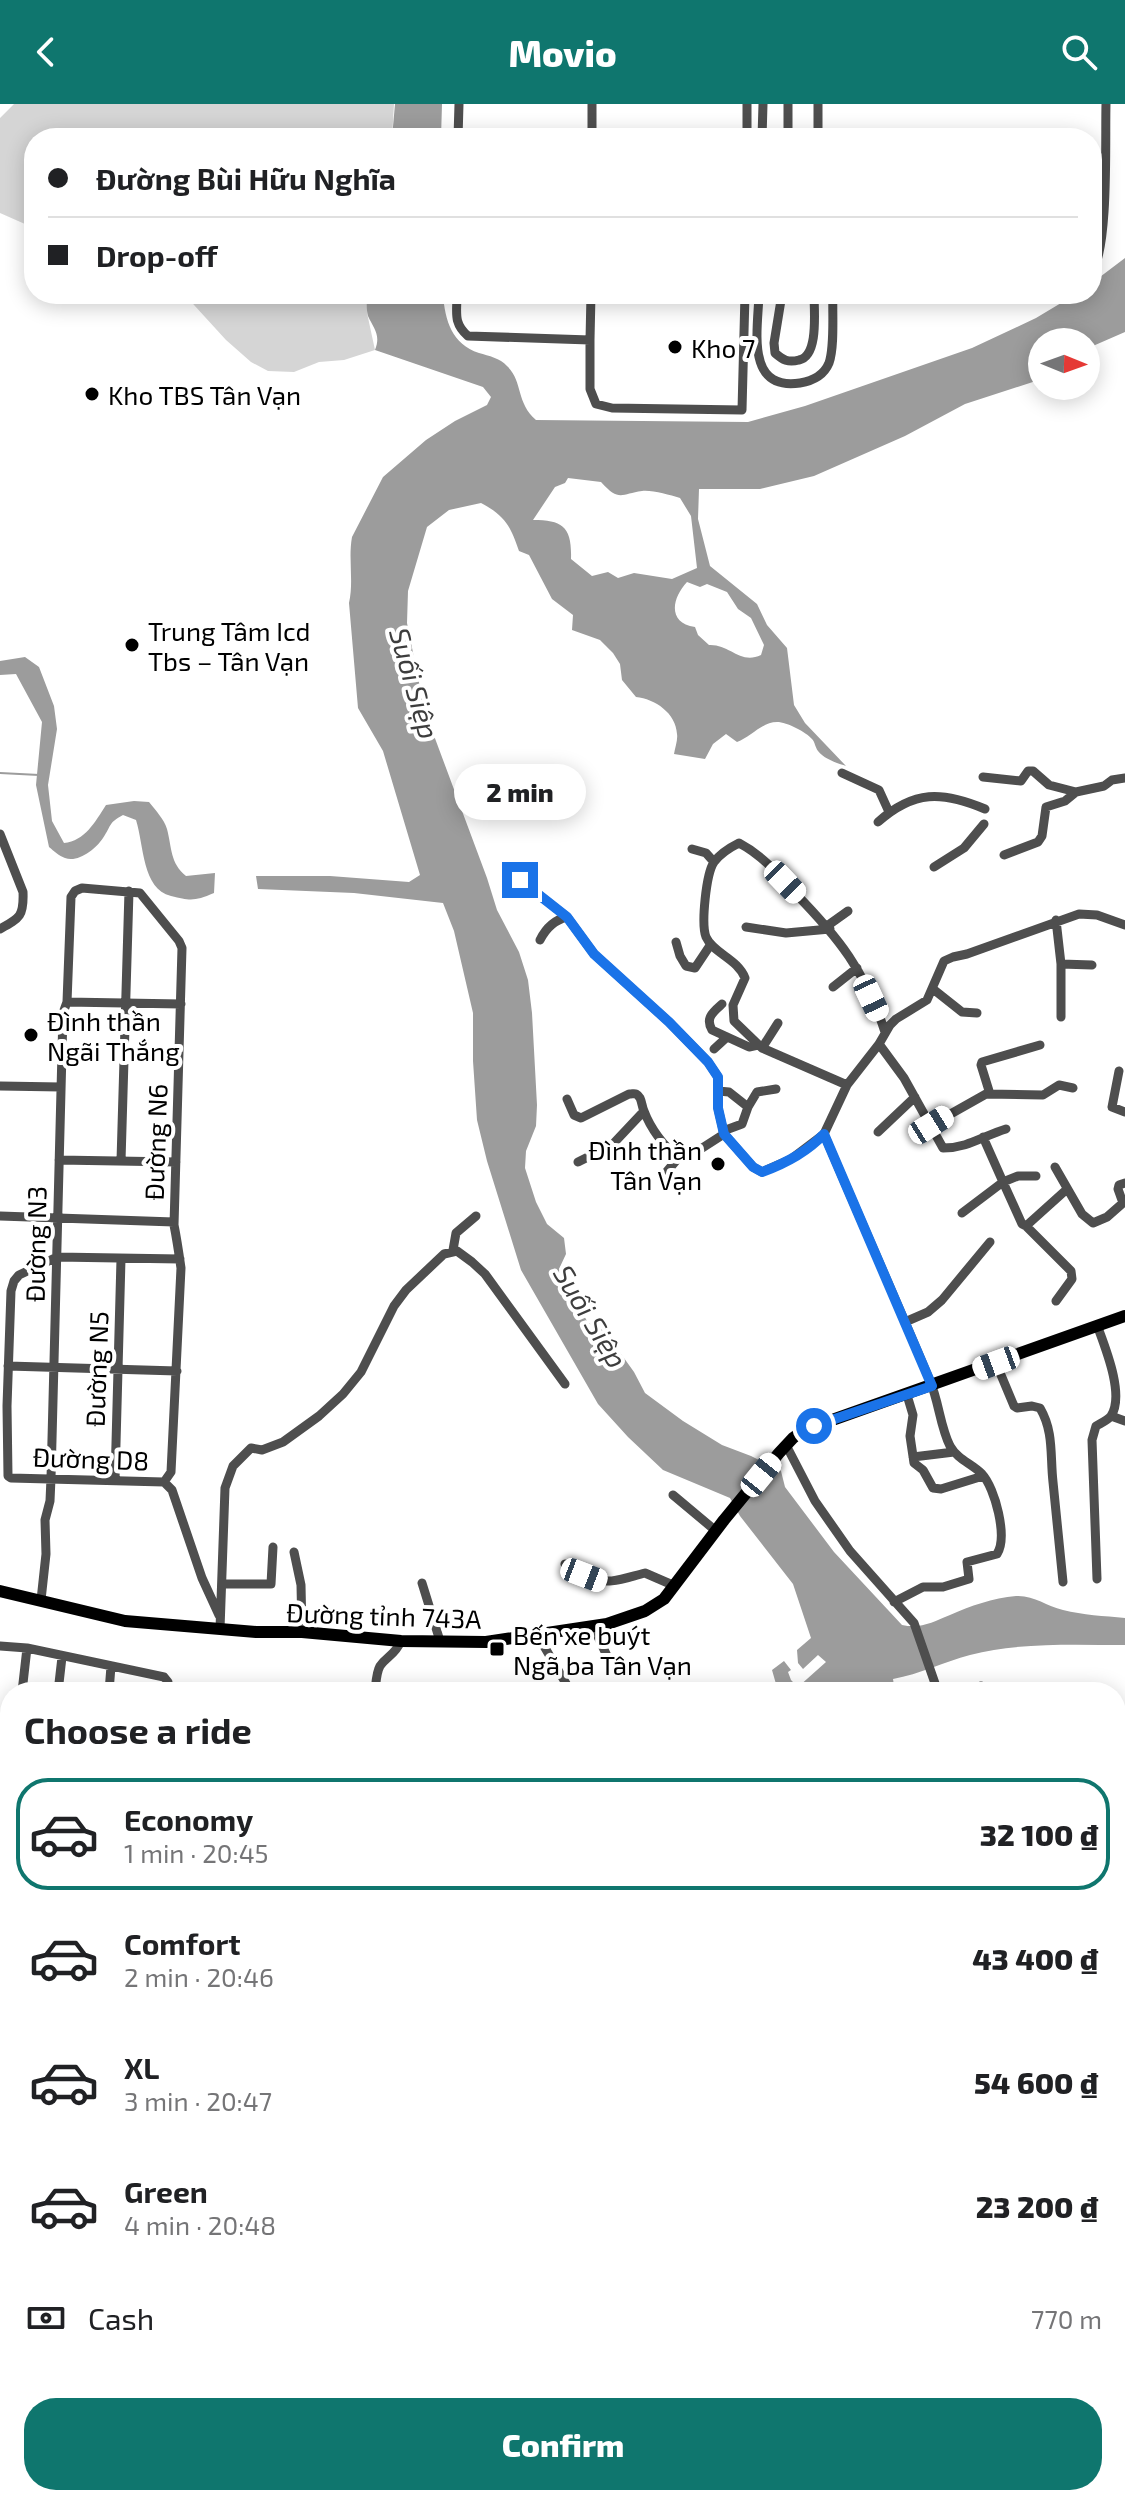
<!DOCTYPE html>
<html lang="en">
<head>
<meta charset="utf-8">
<style>
  body { margin:0; font-family:"Exo 2",sans-serif; background:#f6f6f6; color:#202124; height:100vh; display:flex; flex-direction:column; font-size:30px; white-space:nowrap }
  * { box-sizing:border-box; margin:0 }
  p { font-size:26px; color:#757577 }
  .icon { flex:none; width:44px; height:44px; fill:none; stroke:currentColor; stroke-width:2; stroke-linecap:round; stroke-linejoin:round }
  .map { position:relative; flex:1; overflow:hidden }
  .sheet { position:absolute; left:0px; top:1578px; width:1126px; height:824px; display:flex; flex-direction:column; background:#fff; border-radius:32px 32px 0 0; box-shadow:0 4px 20px #0003 }
  .sheet>* { flex:none }
  .top-card { position:absolute; left:24px; top:24px; width:1078px; height:176px; border-radius:32px; box-shadow:0 4px 20px #0003; display:grid; align-content:center; height:176px; padding:0 24px; background:#fff }
  .needle { width:52px; rotate:91deg }
  .controls { position:absolute; left:1028px; top:224px; display:grid; gap:16px }
  .controls a { display:grid; place-items:center; width:72px; height:72px; border-radius:50%; background:#fff; box-shadow:0 4px 20px #0003; font-size:40px }
  .end { position:absolute; width:36px; height:36px; margin:-18px; border:10px solid #1a73e8; background:#fff; box-shadow:0 0 0 4px #fff }
  .from { border-radius:50% }
  .bubble { position:absolute; height:56px; border-radius:28px; background:#fff; box-shadow:0 4px 20px #0003; font-size:26px; font-weight:800; line-height:56px; text-align:center }
  .car { position:absolute; width:24px; height:48px; margin:-24px -12px; border-radius:10px; box-shadow:0 0 6px 2px #0007; background:linear-gradient(#fff 24%,#345 0 40%,#fff 0 76%,#345 0 86%,#fff 0) }
  .top-card b { display:flex; align-items:center; gap:28px; height:76px; font-size:30px }
  .top-card b+b { border-top:2px solid #e0e0e0 }
  .top-card i { width:20px; height:20px; background:#202124 }
  ul { padding:0; list-style:none }
  li { display:flex; align-items:center; gap:24px; height:112px; margin:0 16px 12px; padding:0 8px; border:4px solid transparent; border-radius:32px }
  li div { flex:1 }
  li b { display:block; font-size:30px }
  li em { font-style:normal; font-weight:800 }
  li.active { border-color:#0f766e }
  li>.icon { width:72px; height:72px; stroke-width:1.5 }
  h2 { padding:0 24px; font-size:36px; line-height:96px }
  .pay { display:flex; align-items:center; gap:20px; height:88px; padding:0 24px; font-size:30px }
  .pay p { margin-inline-start:auto }
  .primary-button { display:flex; gap:16px; margin-top:auto; padding:16px 24px }
  .primary-button a { flex:1; height:92px; border-radius:32px; background:#0f766e; color:#fff; font-size:32px; font-weight:800; line-height:92px; text-align:center }
  header { display:flex; justify-content:space-between; align-items:center; height:104px; padding:0 24px; background:#0f766e; color:#fff; font-size:36px; font-weight:800 }
  .map>svg:first-child { display:block }
  .green { fill:#d5d5d5 }
  .water { fill:#9c9c9c; fill-rule:evenodd }
  .lines { fill:none; stroke-linecap:round; stroke-linejoin:round }
  .stream { stroke:#9c9c9c; stroke-width:2 }
  .minor { stroke:#4e4e4e; stroke-width:9 }
  .major { stroke:#000; stroke-width:12 }
  .highway { stroke:#000; stroke-width:14 }
  .route { stroke:#1a73e8; stroke-width:10 }
  .poi-dot { fill:#000; stroke:#fff; stroke-width:3 }
  .labels { text-anchor:middle; dominant-baseline:central; stroke-width:8; stroke-linejoin:round; paint-order:stroke }
  .poi-label { font-size:26px; fill:#000; stroke:#fff; text-anchor:start }
  .street-label { font-size:26px; fill:#000; stroke:#fff }
  .water-label { font-size:28px; font-style:italic; fill:#3d3d3d; stroke:#fff }
</style>
</head>
<body>
<header><svg class="icon" aria-label="back" viewBox="0 0 24 24"><path d="M15 5l-7 7 7 7"/></svg>Movio<svg class="icon" aria-label="search" viewBox="0 0 24 24"><circle cx="10" cy="10" r="6"/><path d="M15 15l6 6"/></svg></header>
<div class="map">
<svg width="1125" height="2402" viewBox="0 0 1125 2402">
  <rect width="100%" height="100%" fill="#fff"/>
  <path class="green" d="M14,0h380l-2,34h-358v90l-34,-15v-95z
    M184,190h183v19l8,37 -31,10 -25,2 -25,10 -26,-1 -17,-9 -25,-22z"/>
  <path class="water" d="M395,0h47l-1,34h-49z
    M1125,154v74l-39,17v-7h-44v37l-77,25 -60,32 -91,40 -54,13h-61l-1,30 12,47 47,38 10,21 20,23 7,57 11,18 41,43c-9,-3 -22,-7 -28,-15 -3,-4 -3,-9 -6,-12 -6,-7 -25,-17 -35,-17 -15,0 -26,15 -40,20l-11,-8 -13,10 -8,15 -31,-5c1,-6 4,-14 3,-20 -1,-21 -22,-35 -41,-37l-14,-17 -2,-16 -7,-11 -13,-13 -28,-10 1,-15 -21,-16 -23,-44 -10,-4c-9,-26 -14,-35 -38,-48l-32,7 -22,17 -19,64 -1,32 16,79 10,31 54,145 10,32 22,42 9,28 4,33 5,92 -1,21 -10,25 -1,17 11,34 11,22 17,14 2,16 -7,15 29,54 13,3 33,46 11,21 38,28 39,24 29,11 30,15 4,16 49,65 68,73c19,4 31,-3 48,-10 20,-9 43,-17 66,-19 18,-1 30,10 47,14 20,5 41,6 62,8v27c-52,0 -104,-3 -155,10 -26,7 -50,19 -77,24l2,13h-130l11,-8 -4,-14 12,-9 7,9 -3,2 3,8 7,7 28,-25 -8,-7 -15,14 -5,-6 -1,-13 14,-12 -18,-54 -53,-68 -10,-18 -67,-28 -35,-33 -30,-33 -77,-134 -34,-109 -10,-41 -4,-59v-48l-19,-82 -11,-28 -89,-10 -96,-4 -2,-13h74l79,6 11,-7 -37,-124 -25,-43 -9,-105c5,-22 -1,-44 3,-66l31,-60 43,-37 29,-19 32,-16 4,-8 -8,-10 -108,-37c6,-15 -1,-21 -7,-34 -2,-7 -1,-15 -1,-22h76c2,27 9,50 36,59 10,3 21,5 28,13 16,15 9,37 29,54l212,2 57,-16 167,-58 64,-30 40,-24h16v-11zM568,374l33,4c18,20 20,12 41,9 11,-1 27,4 38,7l11,18 6,52 -25,11 -38,-6 -16,5 -10,-6 -16,4 -21,-17c1,-32 -8,-39 -38,-39l22,-33 10,-4zM687,478l13,5 7,-3 20,8 11,17 13,9 13,27 -3,10c-21,10 -31,-11 -52,-10l-11,-10 -3,-8c-28,-4 -23,-29 -8,-45z
    M25,553l14,10 15,39 3,23 -9,56 4,36 12,22c21,-2 31,-21 42,-38l28,-4 15,1c7,9 15,17 18,27 5,19 3,34 19,47l29,-3 -1,20c-19,8 -23,8 -43,3 -29,-7 -27,-51 -35,-76l-13,-5c-15,8 -11,10 -20,23 -7,11 -25,25 -38,20 -6,-2 -11,-7 -16,-11l-13,-62 6,-63 -26,-48 -16,1v-14z
    M1116,2177l9,4v221h-1125v-68l10,-4v62h1106z"/>
  <g class="lines">
    <path class="stream" d="M0,669l39,2"/>
    <path class="minor" d="M458,34l1,-34
      M592,34v-34
      M747,34v-34
      M762,34l1,-34
      M788,34v-34
      M818,34v-34
      M1092,168c17,-25 13,-133 14,-168
      M457,190c0,19 -4,29 11,42l122,4 1,-46
      M759,190c-1,35 -14,97 41,89 12,-2 24,-8 29,-20 6,-17 3,-51 4,-69
      M782,190l-8,49 1,10c8,7 13,10 24,7 20,-4 15,-49 15,-66
      M590,236v49l6,15 16,4 130,2 3,-116
      M842,669l37,17 10,22
      M983,673l38,4 7,-10h5l16,14 27,7 28,-6 8,-6 13,-2
      M878,718c36,-32 64,-31 107,-13
      M0,730l23,58c1,24 -3,26 -23,37
      M692,745l14,4 8,9
      M1004,751l34,-13 4,-6 4,-29 19,-6 11,-9
      M934,763l30,-19 20,-24
      M520,776l47,37 27,37 75,68 39,40 10,15v31l6,26 29,33 9,5 29,-13 33,-25 23,-49 32,-41 11,-19 6,-6 31,-19 17,-39 9,-4 14,-3 112,-40 18,1 28,10
      M1056,816l5,44v53
      M827,822l21,-15
      M746,823l40,6 44,-4
      M540,836c6,-12 14,-20 27,-23
      M676,838l4,14 6,10 9,2 16,-24
      M1061,860l31,1
      M833,883l24,-19
      M933,885l29,23 15,1
      M67,898l114,2
      M722,900c-9,8 -17,14 -10,26l37,17 9,-2
      M879,940l25,34 39,70c25,0 40,-12 63,-19
      M762,944l16,-25
      M714,945l12,-11
      M1119,967l-7,36 13,5
      M847,981l-85,-37 -28,-27 -1,-16 12,-27c-7,-19 -32,-25 -39,-41 -5,-13 0,-63 8,-75 6,-8 17,-15 25,-19 23,12 39,31 56,50 44,45 70,78 90,139
      M0,982l61,1
      M718,987l11,1 19,15
      M990,990l-9,-29 1,-3 58,-17
      M567,995l7,16 7,3 48,-24c6,0 7,-2 11,4 2,4 2,9 4,13 6,16 20,37 35,46l17,-5 28,-18
      M931,1021l55,-31 57,1 16,-10 14,3
      M723,1027l19,-7 6,-17 9,-15 19,-3
      M878,1028l37,-35
      M824,1030c35,83 72,165 106,247 9,21 10,45 20,65 8,14 21,17 32,28 13,14 26,63 15,80l-30,8 2,17 -26,8h-20l-29,15
      M983,1033l20,45 15,-6h18
      M59,1056l117,2
      M121,1057l8,-270
      M578,1058l34,-17 32,-34
      M1055,1063l27,47 11,9 14,-6 16,-14 -5,-14 1,-4 6,-2
      M664,1071l15,-18
      M962,1109l41,-31 19,42 4,2 40,-36
      M0,1112l174,6
      M1026,1122l45,45 1,8 -16,22
      M453,1146l3,-17 20,-17
      M905,1218l23,-10 14,-12 48,-58
      M996,1259l18,43 3,2 15,-2 8,2c14,24 10,47 13,74 3,33 7,67 10,100
      M8,1262l169,5
      M907,1291l6,20 -3,21 4,27 9,7 10,18 8,1 42,-13
      M1111,1312l14,5
      M786,1341l29,56 35,50 64,72 24,69
      M913,1353l41,-5
      M115,1376l6,-221
      M164,1378l8,8 30,88 17,37
      M673,1391l43,36
      M294,1448l7,33 1,47
      M565,1460c9,3 15,9 23,13 21,9 37,1 57,-4l30,13
      M1097,1475l-5,-139 4,-14c5,-3 12,-6 15,-10 14,-21 -6,-69 -14,-91
      M422,1479l18,58
      M223,1480h48l2,-37
      M41,1496l5,-46 -1,-34 5,-19 1,-23c4,-155 8,-310 12,-465l4,-11 4,-105 4,-6 7,-3 58,5 39,48 3,7 -8,277c3,15 5,29 7,43l-10,204 -7,10 -153,-4 -3,-2 -1,-70 4,-115 3,-10 5,-6 38,-18 123,2
      M593,1522l22,47
      M220,1525l5,-141 8,-22 18,-18 11,2 21,-8 36,-26 24,-22 18,-22 33,-66 12,-16 38,-36 13,-3 15,11 13,12 80,110
      M538,1532l33,56
      M0,1542l27,2 137,29 4,5 -1,10
      M22,1588l5,-44
      M58,1588l4,-35
      M109,1588l2,-26
      M375,1588c1,-8 1,-19 5,-26 7,-10 15,-11 21,-25
      M975,1588l6,-6 6,6
      M0,1637l10,-1
      M1116,1662l9,5
      M1116,1675l9,5
      M0,1721l10,-3
      M0,1778l10,-1
      M1116,1787l9,-7
      M1116,1884l9,-10
      M1116,1887l9,7
      M1116,1926l9,6
      M1116,2009l9,-14
      M1116,2130l9,-14
      M1116,2157l9,6"/>
    <path class="major" d="M0,1487l125,30 131,11h46l99,9 85,1 121,-18 38,-13 19,-12 60,-79 55,-67 14,-15 11,-8 321,-114"/>
    <path class="highway" d="M0,1839l10,18
      M0,1853l10,31
      M0,1935l10,30
      M0,2018l10,58
      M156,2392l3,10
      M180,2392l3,10"/>
  </g>
  <g class="lines">
    <path class="route" d="M520,776l47,37 27,37 75,68 39,40 10,15v31l6,26 29,33 9,5c22,-8 45,-20 62,-38l108,252 -118,40"/>
  </g>
  <g class="poi-dot">
    <circle cx="675" cy="243" r="8"/>
    <circle cx="92" cy="290" r="8"/>
    <circle cx="132" cy="541" r="8"/>
    <circle cx="31" cy="931" r="8"/>
    <circle cx="718" cy="1060" r="8"/>
    <rect x="489" y="1537" width="16" height="16" rx="4"/>
  </g>
  <g class="labels">
    <g class="poi-label">
      <text x="691" y="243">Kho 7</text>
      <text x="108" y="290">Kho TBS Tân Vạn</text>
      <text x="148" y="526">Trung Tâm Icd<tspan x="148" dy="30">Tbs – Tân Vạn</tspan></text>
      <text x="47" y="916">Đình thần<tspan x="47" dy="30">Ngãi Thắng</tspan></text>
      <text x="702" y="1045" text-anchor="end">Đình thần<tspan x="702" dy="30">Tân Vạn</tspan></text>
      <text x="513" y="1530">Bến xe buýt<tspan x="513" dy="30">Ngã ba Tân Vạn</tspan></text>
    </g>
    <g class="street-label">
      <text transform="translate(155 1038) rotate(-88)">Đường N6</text>
      <text transform="translate(35 1140) rotate(-89)">Đường N3</text>
      <text transform="translate(96 1265) rotate(-88)">Đường N5</text>
      <text transform="translate(91 1354) rotate(2)">Đường D8</text>
      <text transform="translate(384 1511) rotate(2)">Đường tỉnh 743A</text>
    </g>
    <g class="water-label">
      <text transform="translate(415 579) rotate(74)">Suối Siệp</text>
      <text transform="translate(591 1212) rotate(59)">Suối Siệp</text>
    </g>
  </g>
</svg>
<div class="controls">
<a><svg class="needle" viewBox="-14 -14 28 28"><path d="M0-13l5 13h-10z" fill="#e53935"/><path d="M0 13l5-13h-10z" fill="#757577"/></svg></a>
</div>
<i class="end from" style="left:814px;top:1322px"></i>
<i class="end" style="left:520px;top:776px"></i>
<div class="bubble" style="left:454px;top:660px;width:132px">2 min</div>
<i class="car" style="left:785px;top:778px;rotate:136deg"></i>
<i class="car" style="left:871px;top:894px;rotate:155deg"></i>
<i class="car" style="left:931px;top:1021px;rotate:58deg"></i>
<i class="car" style="left:996px;top:1259px;rotate:250deg"></i>
<i class="car" style="left:761px;top:1371px;rotate:39deg"></i>
<i class="car" style="left:584px;top:1471px;rotate:111deg"></i>
<div class="top-card">
<b><i class="from"></i>Đường Bùi Hữu Nghĩa</b>
<b><i></i>Drop-off</b>
</div>
<section class="sheet">
<h2>Choose a ride</h2>
<ul>
<li class="active"><svg class="icon" aria-label="car" viewBox="0 0 24 24"><path d="M5 17H2v-5l4-1 3-4h7l3 4 3 1v5h-3M9 17h6M6 11h13"/><circle cx="7" cy="17" r="2"/><circle cx="17" cy="17" r="2"/></svg><div><b>Economy</b><p>1 min · 20:45</p></div><em>32 100 ₫</em></li>
<li><svg class="icon" aria-label="car" viewBox="0 0 24 24"><path d="M5 17H2v-5l4-1 3-4h7l3 4 3 1v5h-3M9 17h6M6 11h13"/><circle cx="7" cy="17" r="2"/><circle cx="17" cy="17" r="2"/></svg><div><b>Comfort</b><p>2 min · 20:46</p></div><em>43 400 ₫</em></li>
<li><svg class="icon" aria-label="car" viewBox="0 0 24 24"><path d="M5 17H2v-5l4-1 3-4h7l3 4 3 1v5h-3M9 17h6M6 11h13"/><circle cx="7" cy="17" r="2"/><circle cx="17" cy="17" r="2"/></svg><div><b>XL</b><p>3 min · 20:47</p></div><em>54 600 ₫</em></li>
<li><svg class="icon" aria-label="car" viewBox="0 0 24 24"><path d="M5 17H2v-5l4-1 3-4h7l3 4 3 1v5h-3M9 17h6M6 11h13"/><circle cx="7" cy="17" r="2"/><circle cx="17" cy="17" r="2"/></svg><div><b>Green</b><p>4 min · 20:48</p></div><em>23 200 ₫</em></li>
</ul>
<div class="pay"><svg class="icon" aria-label="cash" viewBox="0 0 24 24"><path d="M3 7h18v10H3z"/><circle cx="12" cy="12" r="2"/></svg>Cash<p>770 m</p></div>
<div class="primary-button"><a>Confirm</a></div>
</section>
</div>
</body>
</html>
